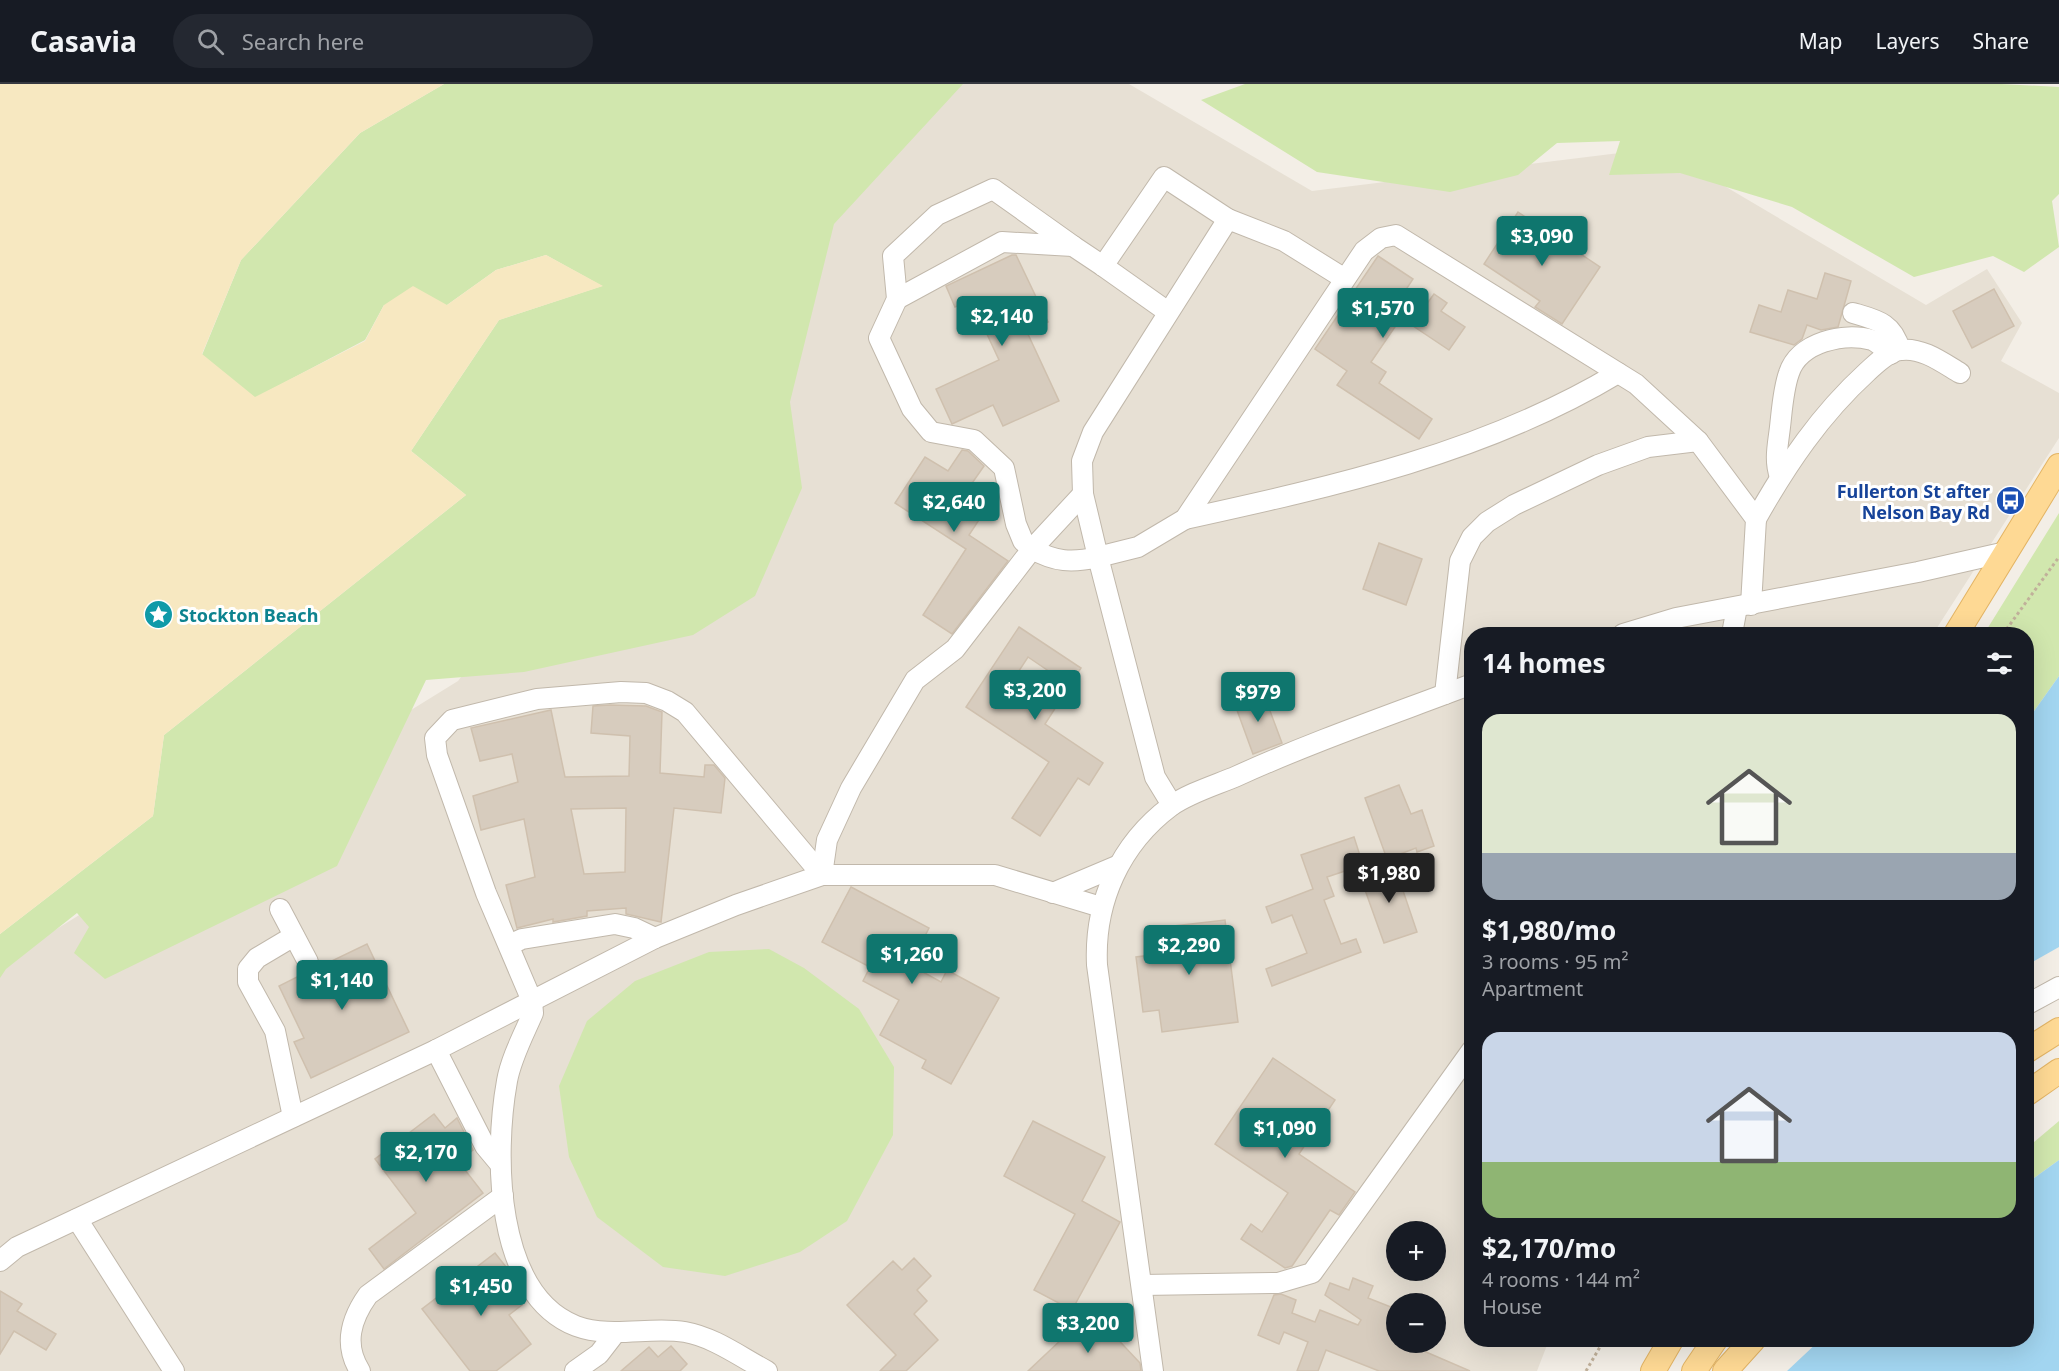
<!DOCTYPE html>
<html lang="en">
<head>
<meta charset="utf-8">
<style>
	body { margin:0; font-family:"Noto Sans",sans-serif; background:#242831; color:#f1f3f6; height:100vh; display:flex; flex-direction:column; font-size:22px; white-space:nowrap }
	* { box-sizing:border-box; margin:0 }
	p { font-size:20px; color:#9ea1a6 }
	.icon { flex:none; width:33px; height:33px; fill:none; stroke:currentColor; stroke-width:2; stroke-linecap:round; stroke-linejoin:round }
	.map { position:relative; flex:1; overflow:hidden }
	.drawer { position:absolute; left:1464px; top:543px; width:570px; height:720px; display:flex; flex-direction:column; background:#171b24; border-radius:24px; box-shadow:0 6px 24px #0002 }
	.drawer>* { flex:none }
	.controls { position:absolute; left:1386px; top:1137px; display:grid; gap:12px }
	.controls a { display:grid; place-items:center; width:60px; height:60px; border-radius:50%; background:#171b24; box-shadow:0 6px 24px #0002; font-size:30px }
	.price { position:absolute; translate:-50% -51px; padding:0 14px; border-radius:6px; background:#0f766e; color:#fff; font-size:20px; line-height:39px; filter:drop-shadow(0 2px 3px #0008) }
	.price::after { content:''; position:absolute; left:50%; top:36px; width:18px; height:14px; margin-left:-9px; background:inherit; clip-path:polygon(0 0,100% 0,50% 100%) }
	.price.current { background:#222; color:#fff }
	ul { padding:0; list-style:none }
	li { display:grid; align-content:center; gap:12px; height:318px; padding:0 18px }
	li span { display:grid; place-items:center; height:186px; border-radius:18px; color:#555 }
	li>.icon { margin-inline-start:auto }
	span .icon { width:108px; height:108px; fill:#fffc; stroke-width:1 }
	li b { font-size:26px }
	h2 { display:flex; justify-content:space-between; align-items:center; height:72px; padding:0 18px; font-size:26px }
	header { display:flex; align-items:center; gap:36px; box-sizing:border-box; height:84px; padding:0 30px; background:#171b24; border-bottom:2px solid #363941 }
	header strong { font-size:28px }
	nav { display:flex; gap:33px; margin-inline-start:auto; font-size:21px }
	.search { width:420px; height:54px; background:#242831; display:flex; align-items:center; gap:15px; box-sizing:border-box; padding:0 21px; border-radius:33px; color:#9ea1a6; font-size:22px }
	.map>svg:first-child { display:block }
</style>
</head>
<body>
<header>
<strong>Casavia</strong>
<div class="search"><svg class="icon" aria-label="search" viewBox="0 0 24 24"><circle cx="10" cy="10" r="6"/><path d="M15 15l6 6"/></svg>Search here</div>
<nav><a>Map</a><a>Layers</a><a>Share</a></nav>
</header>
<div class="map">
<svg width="2059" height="1287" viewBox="0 0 2059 1287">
	<rect width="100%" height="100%" fill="#f3eee6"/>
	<!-- residential -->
	<path fill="#e7e0d4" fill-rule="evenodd" d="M908,0H1129L1312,107L1660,64L1926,221L1987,185L2022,239L2001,277L2059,309V354L1933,550H1472V1256H1549L1537,1287H0V880L458,597ZM1396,1148H1436V1186H1396ZM1396,1220H1436V1258H1396Z"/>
	<!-- green -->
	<g fill="#d1e7ae">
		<polygon points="444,0 963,0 834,140 790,318 802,404 755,512 693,551 524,588 426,596 337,782 105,895 74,869 89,843 77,829 6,885 0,894 0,850 153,732 164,651 466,411 411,367 499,236 602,202 546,171 496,186 447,221 384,221 365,256 255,314 202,271 241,176 360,49"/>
		<polygon points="1245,0 2001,0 2059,3 2059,110 2052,117 2059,163 2024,188 1993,172 1914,193 1792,123 1680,89 1609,91 1620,57 1557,59 1518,91 1450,108 1317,88 1201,16"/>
		<polygon points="2059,429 2059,592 2027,637 2026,550 1984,550"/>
		<polygon points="769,865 804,884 859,925 894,983 893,1051 847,1137 800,1168 725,1192 663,1183 597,1133 569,1073 559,1002 587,937 635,897 709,868"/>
		<polygon points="2059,1037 2059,1076 2027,1099 2027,1064"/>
	</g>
	<!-- sand -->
	<polygon fill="#f7e8c1" points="0,0 444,0 360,49 241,176 202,270 255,313 365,257 384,221 413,202 447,221 496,186 546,171 603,202 499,236 411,367 466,411 164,651 153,732 0,850"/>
	<!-- water -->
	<g fill="#a2d5f0">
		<polygon points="2059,592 2059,863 2027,881 2027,637"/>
		<polygon points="2059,1076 2059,1287 1787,1287 1820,1256 2026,1256 2027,1099"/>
	</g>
	<!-- building -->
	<g fill="#d7ccbe" stroke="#cfc0ae" stroke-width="1.5" fill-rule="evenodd">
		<polygon points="1518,128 1600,183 1562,240 1535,223 1540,217 1484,180"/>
		<polygon points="1012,171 1016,171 1048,238 1027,248 1059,317 1003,342 993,321 952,340 936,305 999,276 971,216 955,223 946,202"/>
		<polygon points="1378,172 1413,195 1405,207 1426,221 1434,210 1447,219 1441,227 1465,243 1449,266 1401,234 1371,278 1386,288 1379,299 1432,335 1419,355 1337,301 1347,287 1315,265"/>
		<polygon points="1825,189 1851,197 1838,243 1821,246 1807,241 1802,255 1794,261 1750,248 1759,221 1781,228 1788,206 1817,215"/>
		<polygon points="1994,205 2014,242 1972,264 1953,227"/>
		<polygon points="962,366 968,367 984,382 970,402 992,416 969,451 1008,477 952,550 923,531 966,465 895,419 925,373 948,387"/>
		<polygon points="1379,459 1422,475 1406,521 1363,505"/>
		<path d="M1019,543L1081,584L1045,640L1103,679L1089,701L1078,694L1040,752L1012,734L1049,678L966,623ZM1028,573L1050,588L1028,623L1005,608Z"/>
		<polygon points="1263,608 1282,659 1253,670 1234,618"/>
		<path d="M610,621L646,622L662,628L660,689L704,693L705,681H714L725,694L721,729L674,724L661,838L626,830V824L587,827V832L553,838V835L517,844L506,801L535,793L524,735L481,746L473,712L518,698L512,670L480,677L471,644L551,626L565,693L629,692L630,652L591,649L593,622ZM626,724L625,788L584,790L571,725Z"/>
		<polygon points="1399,701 1411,730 1422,726 1434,762 1417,768 1416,764 1387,775 1365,714"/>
		<polygon points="1354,753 1363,781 1327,793 1334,812 1324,816 1341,860 1356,855 1361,868 1272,902 1266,885 1307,869 1292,831 1272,839 1266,823 1313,805 1301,771"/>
		<polygon points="1394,780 1417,848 1384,859 1360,792"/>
		<polygon points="851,803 929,844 910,881 941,898 947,886 999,914 951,1000 922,984 926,976 880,951 899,916 863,897 870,883 822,858"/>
		<polygon points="1225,836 1238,938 1162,948 1159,926 1143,928 1136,873 1151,871 1148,845"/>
		<polygon points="367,860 409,948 311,994 294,958 304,954 279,902 305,889 313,889 319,883"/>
		<polygon points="1273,974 1335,1016 1299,1070 1355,1108 1339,1131 1330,1126 1292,1182 1285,1184 1241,1155 1251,1140 1262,1148 1288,1109 1215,1060"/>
		<polygon points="434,1030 445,1044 457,1034 473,1066 458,1077 483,1109 384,1185 369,1165 416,1129 375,1075"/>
		<polygon points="1033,1037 1105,1073 1082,1117 1120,1138 1072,1226 1034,1206 1075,1130 1004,1092"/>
		<polygon points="495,1169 510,1188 518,1206 513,1210 522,1221 509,1231 531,1260 496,1287 470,1287 422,1225"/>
		<polygon points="914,1174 931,1192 917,1206 927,1217 914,1230 938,1256 906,1287 880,1287 896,1271 847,1221 893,1177 902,1186"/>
		<polygon points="1353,1194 1373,1202 1368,1214 1396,1225 1396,1258 1429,1258 1426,1268 1470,1287 1379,1287 1326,1266 1318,1287 1297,1287 1308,1258 1284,1248 1279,1260 1258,1251 1274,1211 1281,1210 1296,1216 1292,1229 1315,1238 1320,1226 1358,1241 1361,1236 1325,1211 1330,1199 1349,1206"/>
		<polygon points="0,1207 22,1220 17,1227 56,1250 46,1266 14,1247 0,1270"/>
		<polygon points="1081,1237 1099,1256 1110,1247 1140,1279 1141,1287 1028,1287"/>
		<polygon points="671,1262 687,1280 680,1287 621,1287 649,1263 658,1273"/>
	</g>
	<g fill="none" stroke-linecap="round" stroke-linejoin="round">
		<defs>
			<g id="minor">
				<polyline points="1073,162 993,105 937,131 893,172 897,215 879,254 912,325 931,348 974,356 1004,384 1016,440 1023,457 1032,465 1083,410"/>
				<polyline points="1103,182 1168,228"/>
				<polyline points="1345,195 1284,157 1228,135 1093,348 1082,377 1083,410 1098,473 1138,463 1185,435 1364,167 1381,154 1396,151 1636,300 1698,357 1756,435 1751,521"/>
				<polyline points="897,215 1002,158 1073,162 1103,182 1164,93 1228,135"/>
				<path d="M1853,229C1877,236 1893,239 1900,266"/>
				<path d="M1780,393C1774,376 1778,361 1780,343C1782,326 1783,306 1789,289C1799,258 1844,248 1872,256C1878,258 1885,266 1891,270"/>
				<path d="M1185,435C1335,402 1485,369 1618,289"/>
				<path d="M1756,435C1787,380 1820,331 1867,288C1876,280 1888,267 1901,266C1922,263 1943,279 1960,289"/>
				<polyline points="1623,550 1676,534 1918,488 2006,468"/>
				<polyline points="1732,550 1737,523"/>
				<polyline points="1445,610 1460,477 1472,453 1487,438 1514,421 1598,381 1648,363 1698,357"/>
				<path d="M822,791L827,756L851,704L915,596L955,565L1032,465C1055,478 1072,479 1098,473L1155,693L1172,721"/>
				<polyline points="1053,809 1117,782"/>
				<polyline points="280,825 308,878"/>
				<polyline points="509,861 522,855 615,840 634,844 655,854"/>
				<polyline points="2026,921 2059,903"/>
				<polyline points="436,966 485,1062 500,1080"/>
				<polyline points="293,1033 275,947 248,898 248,885 257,874 294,852"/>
				<polyline points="77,1135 174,1287"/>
				<polyline points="0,1177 17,1163 436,966 655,854 736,821 822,791 995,791 1101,823"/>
				<polyline points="1142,1201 1278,1199 1312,1189 1472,966"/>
				<path d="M360,1287C343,1260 351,1235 368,1211L503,1112"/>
				<polyline points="575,1287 599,1270 616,1248"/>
				<path d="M767,1287C742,1274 714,1253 685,1248C650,1242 611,1255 576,1242C494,1210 494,1069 507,997C511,974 524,950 533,929L532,917L486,809L437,671L435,654L452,636L537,615L621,608L646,609L667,617L685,628L822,791"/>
				<path d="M1153,1287L1097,881C1094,818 1120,760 1171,722C1189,709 1216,701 1237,692C1314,657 1393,630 1472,600"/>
			</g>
			<g id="major">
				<polyline points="1956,550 2059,382"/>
				<polyline points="2026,967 2059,946"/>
				<polyline points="2026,1010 2059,987"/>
				<polyline points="1653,1287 1671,1256"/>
				<polyline points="1694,1287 1715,1256"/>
				<polyline points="1725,1287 1753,1256"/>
			</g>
		</defs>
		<!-- minor casing -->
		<use href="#minor" stroke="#c1b8ab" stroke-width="22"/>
		<!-- major casing -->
		<use href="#major" stroke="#e3b464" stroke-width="26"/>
		<!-- path -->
		<g stroke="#c0b09a" stroke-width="3" stroke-dasharray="3 3" stroke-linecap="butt">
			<polyline points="2003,550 2059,473"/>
			<polyline points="1586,1287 1604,1256"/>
		</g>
		<!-- minor -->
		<use href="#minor" stroke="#fff" stroke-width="20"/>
		<!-- major -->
		<use href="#major" stroke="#fed994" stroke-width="24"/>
	</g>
	<!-- icons -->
	<defs>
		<symbol id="bus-disc" viewBox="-11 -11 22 22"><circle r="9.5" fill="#1a4fb4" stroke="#fff"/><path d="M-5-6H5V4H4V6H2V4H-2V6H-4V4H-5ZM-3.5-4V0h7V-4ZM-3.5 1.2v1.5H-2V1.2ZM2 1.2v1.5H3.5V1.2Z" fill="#fff"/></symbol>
		<symbol id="sight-disc" viewBox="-11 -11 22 22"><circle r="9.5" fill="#0f9aa8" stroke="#fff"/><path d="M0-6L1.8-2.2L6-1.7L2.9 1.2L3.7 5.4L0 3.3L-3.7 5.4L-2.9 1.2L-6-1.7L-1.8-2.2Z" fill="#fff"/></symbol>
	</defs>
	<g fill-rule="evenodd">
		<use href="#bus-disc" x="1994" y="400" width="33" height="33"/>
		<use href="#sight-disc" x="142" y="514" width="33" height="33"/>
	</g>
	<g text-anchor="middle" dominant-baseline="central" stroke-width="6" stroke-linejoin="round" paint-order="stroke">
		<!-- transit labels -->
		<g font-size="18" font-weight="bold" fill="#164399" stroke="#fff" text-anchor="end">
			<text x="1990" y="407">Fullerton St after<tspan x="1990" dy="21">Nelson Bay Rd</tspan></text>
		</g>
		<!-- culture labels -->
		<g font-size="18" font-weight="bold" fill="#0d838f" stroke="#fff" text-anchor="start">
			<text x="179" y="531">Stockton Beach</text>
		</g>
	</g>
</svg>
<div class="controls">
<a>+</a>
<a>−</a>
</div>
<b class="price" style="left:1542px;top:183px">$3,090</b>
<b class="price" style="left:1383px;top:255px">$1,570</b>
<b class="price" style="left:1002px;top:263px">$2,140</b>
<b class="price" style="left:954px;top:449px">$2,640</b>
<b class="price" style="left:1035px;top:637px">$3,200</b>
<b class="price" style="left:1258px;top:639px">$979</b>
<b class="price current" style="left:1389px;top:820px">$1,980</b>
<b class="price" style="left:1189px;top:892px">$2,290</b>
<b class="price" style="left:912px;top:901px">$1,260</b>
<b class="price" style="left:342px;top:927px">$1,140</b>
<b class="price" style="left:1285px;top:1075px">$1,090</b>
<b class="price" style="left:426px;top:1099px">$2,170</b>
<b class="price" style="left:481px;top:1233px">$1,450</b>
<b class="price" style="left:1088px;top:1270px">$3,200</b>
<section class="drawer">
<h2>14 homes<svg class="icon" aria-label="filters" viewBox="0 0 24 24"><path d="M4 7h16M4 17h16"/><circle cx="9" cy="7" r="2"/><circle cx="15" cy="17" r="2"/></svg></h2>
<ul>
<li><span style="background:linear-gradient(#dfe7d0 75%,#9aa5b1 0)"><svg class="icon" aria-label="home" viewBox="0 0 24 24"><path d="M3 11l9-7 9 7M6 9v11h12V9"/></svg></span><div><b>$1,980/mo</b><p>3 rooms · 95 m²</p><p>Apartment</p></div></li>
<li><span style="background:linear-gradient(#c9d6e8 70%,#8fb573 0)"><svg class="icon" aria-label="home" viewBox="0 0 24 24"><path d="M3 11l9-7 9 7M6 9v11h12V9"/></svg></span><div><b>$2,170/mo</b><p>4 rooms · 144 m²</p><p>House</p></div></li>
</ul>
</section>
</div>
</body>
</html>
